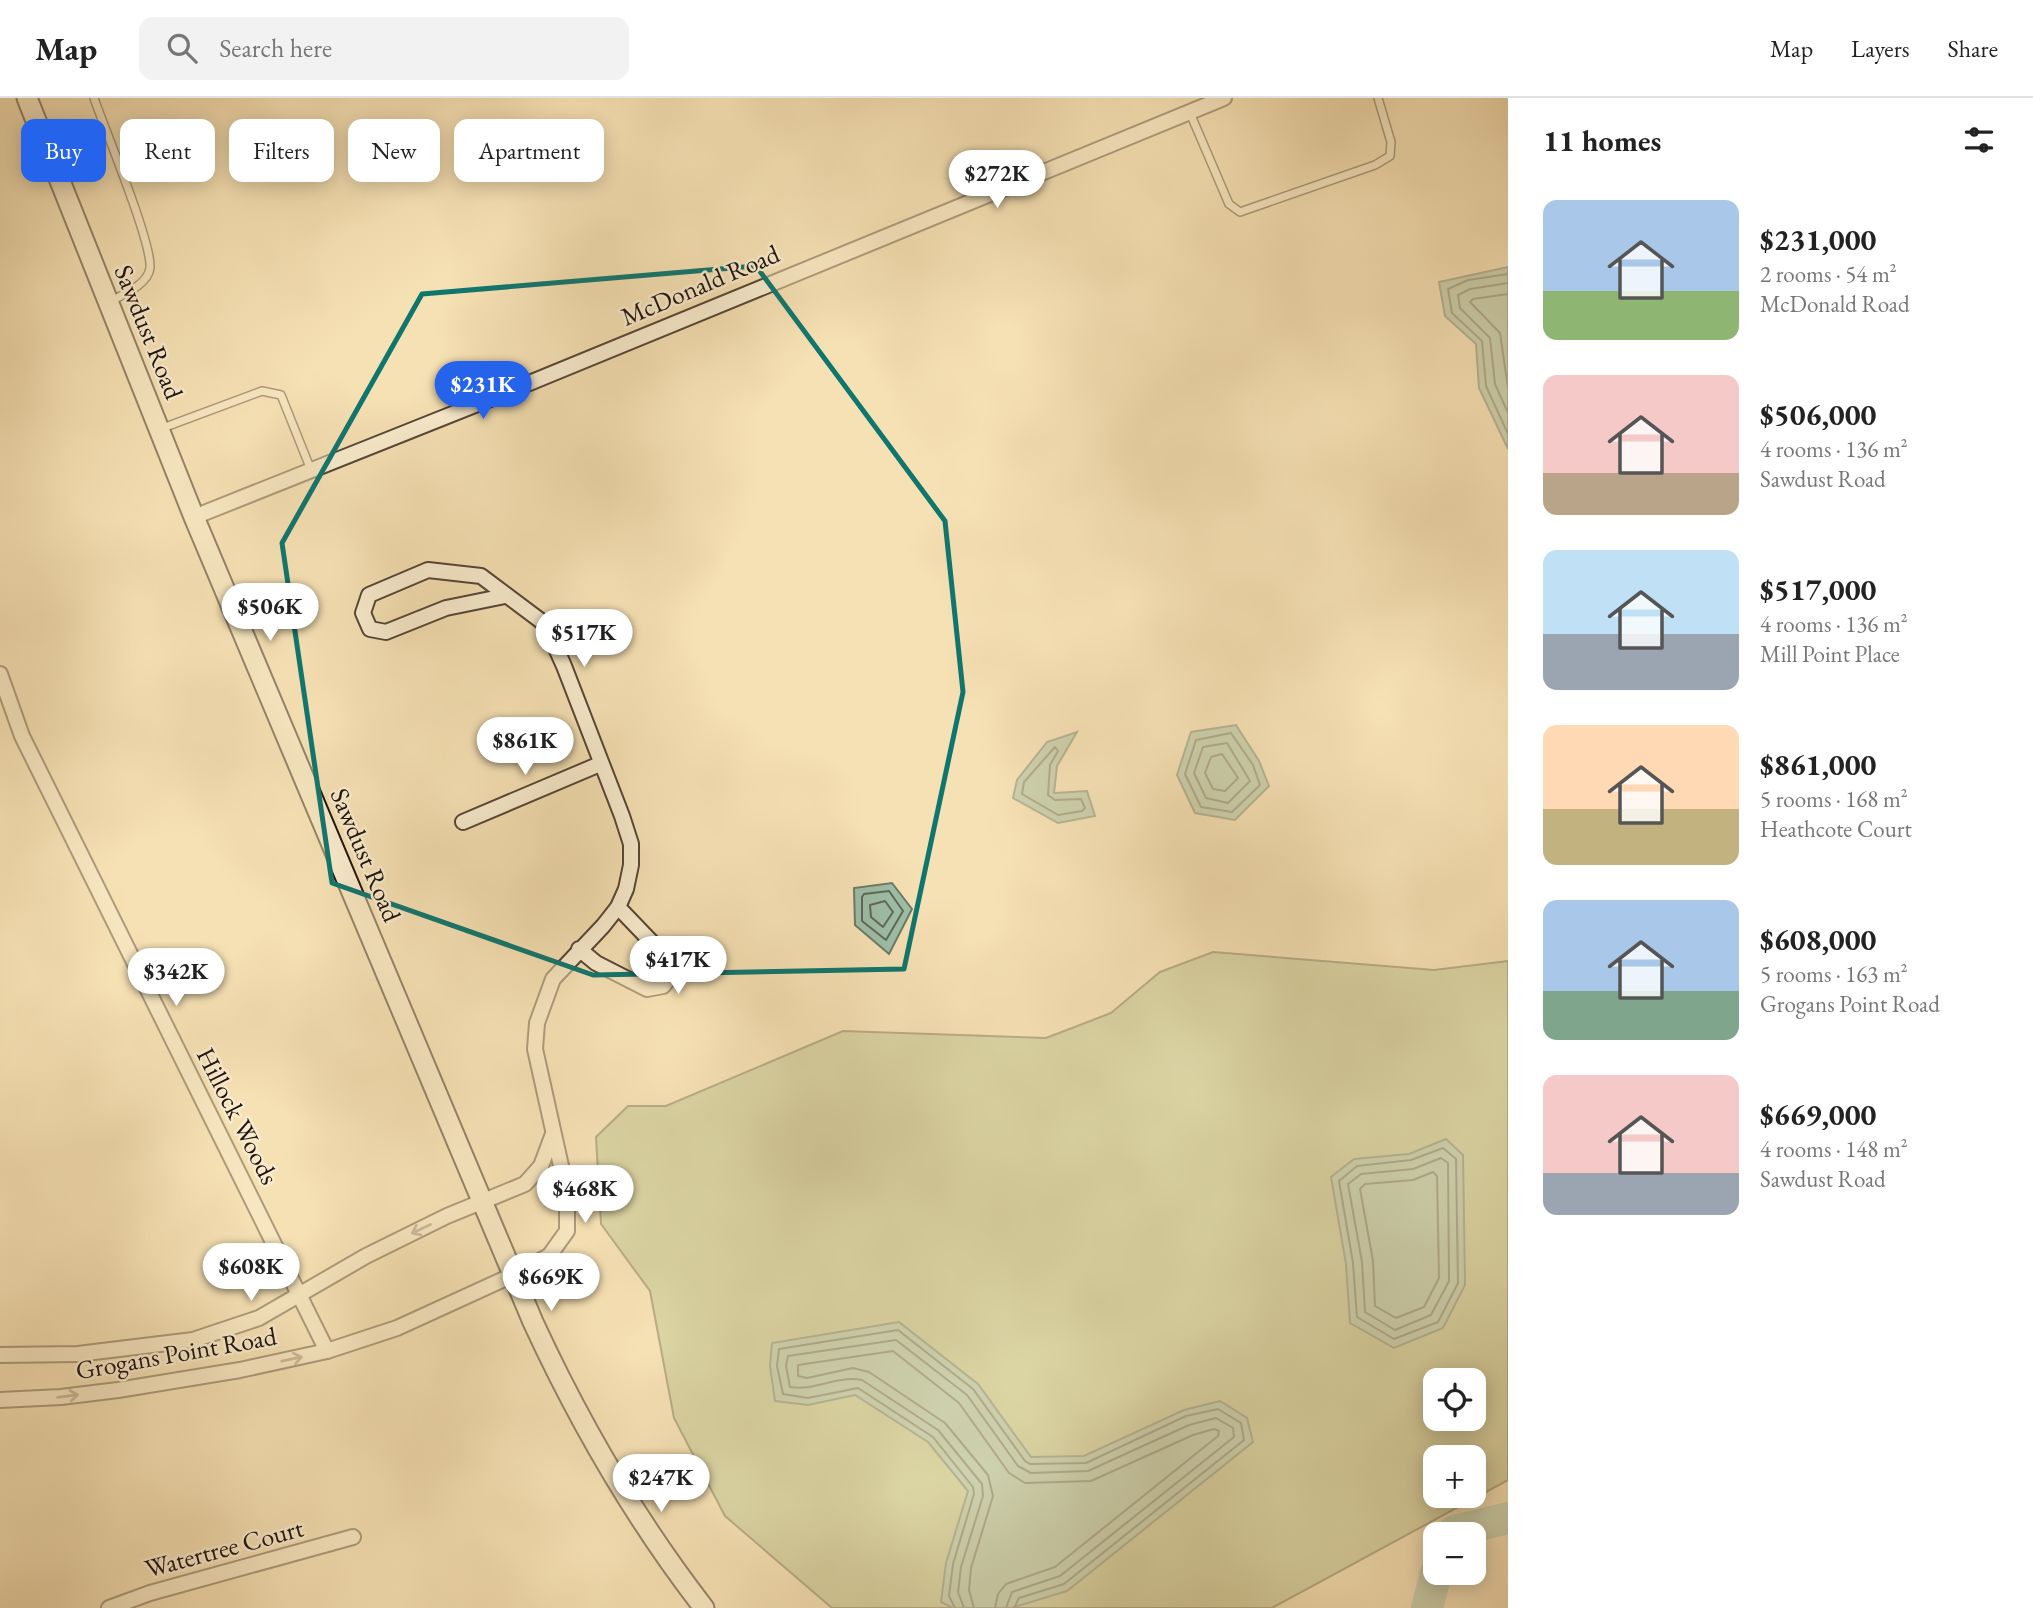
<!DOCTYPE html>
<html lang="en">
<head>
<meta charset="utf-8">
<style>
	body { margin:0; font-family:"EB Garamond",serif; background:#f2f2f2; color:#222; height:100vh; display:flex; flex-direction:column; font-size:26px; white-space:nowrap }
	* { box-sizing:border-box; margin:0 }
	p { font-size:23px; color:#767676 }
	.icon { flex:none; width:38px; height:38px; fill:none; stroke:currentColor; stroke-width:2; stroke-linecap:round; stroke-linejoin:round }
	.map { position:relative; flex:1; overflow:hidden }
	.details { display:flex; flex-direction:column; background:#fff; width:525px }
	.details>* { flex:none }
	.guide { position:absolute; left:21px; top:21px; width:665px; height:63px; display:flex; gap:14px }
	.buttons { position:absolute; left:1423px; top:1270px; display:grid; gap:14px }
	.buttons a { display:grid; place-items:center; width:63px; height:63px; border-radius:14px; background:#fff; box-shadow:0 4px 18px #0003; font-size:35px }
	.price { position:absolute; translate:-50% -60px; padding:0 16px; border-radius:24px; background:#fff; color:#222; font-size:23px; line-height:46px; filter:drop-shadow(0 2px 4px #0008) }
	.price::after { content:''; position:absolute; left:50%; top:42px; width:21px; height:16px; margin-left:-10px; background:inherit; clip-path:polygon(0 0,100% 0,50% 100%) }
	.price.selected { background:#2563eb; color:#fff }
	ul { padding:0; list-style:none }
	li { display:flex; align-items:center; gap:21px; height:175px; padding:0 35px }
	li span { display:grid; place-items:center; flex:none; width:196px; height:140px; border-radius:14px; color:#555 }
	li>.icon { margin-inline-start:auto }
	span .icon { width:84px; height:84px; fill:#fffc; stroke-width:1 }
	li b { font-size:30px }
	h2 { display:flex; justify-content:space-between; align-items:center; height:84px; padding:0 35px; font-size:30px }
	.chip { padding:0 24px; border-radius:14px; background:#fff; box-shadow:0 4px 18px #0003; font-size:24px; line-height:63px }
	.chip.selected { background:#2563eb; color:#fff }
	header { display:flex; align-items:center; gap:42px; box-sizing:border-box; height:98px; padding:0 35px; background:#fff; border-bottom:2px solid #e0e0e0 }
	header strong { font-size:33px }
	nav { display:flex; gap:38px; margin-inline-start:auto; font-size:24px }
	.search { width:490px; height:63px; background:#f2f2f2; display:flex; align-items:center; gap:18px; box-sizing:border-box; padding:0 24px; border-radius:14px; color:#767676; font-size:26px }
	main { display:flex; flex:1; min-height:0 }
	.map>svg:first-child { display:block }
</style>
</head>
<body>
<header>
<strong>Map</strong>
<div class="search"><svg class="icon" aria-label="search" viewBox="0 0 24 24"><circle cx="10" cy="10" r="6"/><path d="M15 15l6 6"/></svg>Search here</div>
<nav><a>Map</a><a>Layers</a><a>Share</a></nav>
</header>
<main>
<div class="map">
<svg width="1508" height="1510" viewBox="0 0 1508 1510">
	<rect width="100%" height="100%" fill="#f6e1b4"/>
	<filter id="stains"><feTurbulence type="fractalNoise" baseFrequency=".00286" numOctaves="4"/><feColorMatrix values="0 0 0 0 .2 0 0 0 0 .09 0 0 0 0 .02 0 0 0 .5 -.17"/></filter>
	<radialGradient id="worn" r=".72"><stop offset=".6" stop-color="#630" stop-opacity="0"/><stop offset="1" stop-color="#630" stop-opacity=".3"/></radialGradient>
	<!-- green -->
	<path fill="#bbc38e" stroke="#6d6b4d" stroke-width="2" fill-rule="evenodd" d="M1213,854L1434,872L1508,863V1382L1272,1510H832L725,1418L674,1320L650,1193L601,1126L596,1039L628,1008H666L843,933L1046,940L1111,915L1160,874ZM1435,1283H1474V1321H1435ZM1435,1360H1474V1398H1435Z"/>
	<!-- water -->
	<g fill="#9ebea7" stroke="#6b7a69" stroke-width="2">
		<polygon points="1508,169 1508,351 1479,290 1476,246 1445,218 1439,184"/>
		<polygon points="1236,627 1259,663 1269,688 1235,722 1195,715 1177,677 1191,634"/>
		<polygon points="1077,634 1057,668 1054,695 1087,693 1095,718 1058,725 1013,700 1017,682 1047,644"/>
		<polygon points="892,785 912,811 889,856 855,827 854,790"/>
		<polygon points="1446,1041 1463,1057 1465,1187 1443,1230 1394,1250 1350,1225 1346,1166 1331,1079 1354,1061 1409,1056"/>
		<polygon points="899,1224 978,1286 1031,1359 1084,1358 1184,1312 1220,1303 1247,1320 1253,1344 1067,1493 1011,1510 953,1510 941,1504 946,1465 968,1393 928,1344 855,1297 808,1307 775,1303 770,1268 772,1245"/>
	</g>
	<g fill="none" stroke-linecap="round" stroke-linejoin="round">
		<!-- shore -->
		<g stroke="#5e685a" stroke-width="2">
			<polyline points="1508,176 1468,182 1448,191 1452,215 1482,243 1486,288 1508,336"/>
			<polyline points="1508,185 1470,191 1458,197 1460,210 1490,240 1495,286 1508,315"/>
			<polyline points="1508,196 1473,201 1470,204 1500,235 1508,290"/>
			<polygon points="1231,635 1253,667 1260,687 1232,714 1201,709 1185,676 1196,642"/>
			<polygon points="1227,645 1250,683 1228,705 1206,700 1194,675 1203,649"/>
			<polygon points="1055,649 1058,653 1050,667 1048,697 1055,702 1081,701 1085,710 1082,713 1058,717 1022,696 1024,684"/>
			<polygon points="1222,656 1238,680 1225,693 1213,691 1205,675 1211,659"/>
			<polygon points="889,793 903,813 886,842 862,823 862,799 864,796"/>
			<polygon points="885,803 893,814 883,829 871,819 870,807"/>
			<polygon points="1443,1050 1456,1061 1458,1185 1438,1224 1394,1241 1357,1219 1353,1165 1339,1083 1357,1068 1411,1062"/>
			<polygon points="1441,1060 1448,1065 1449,1183 1431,1217 1395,1232 1365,1214 1362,1164 1348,1086 1361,1076 1413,1071"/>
			<polygon points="1433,1074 1437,1078 1439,1180 1424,1209 1396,1220 1375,1208 1373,1163 1360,1091 1365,1086 1413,1082"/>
			<polyline points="955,1510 949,1498 953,1466 974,1396 973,1389 933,1339 858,1290 808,1300 783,1296 777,1268 779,1251 898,1232 973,1291 1025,1363 1030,1366 1086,1365 1186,1318 1218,1311 1241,1325 1244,1342 1064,1486 1019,1500 1014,1510"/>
			<path d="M964,1510L958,1494L961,1469L983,1398L982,1386L938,1332L862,1282C839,1277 815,1293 790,1289L786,1268L788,1258L896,1242L967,1297L1018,1368L1031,1375L1088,1373L1189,1327L1216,1320L1233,1330L1234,1339L1060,1478L1012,1494L1006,1510"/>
			<polyline points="974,1510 969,1492 971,1470 993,1398 988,1377 945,1325 869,1274 853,1270 807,1280 798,1278 798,1267 893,1253 959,1305 1009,1375 1025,1385 1091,1383 1193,1337 1214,1331 1219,1333 1218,1338 1055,1469 1006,1486 998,1496 995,1510"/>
		</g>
		<!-- river -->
		<g stroke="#9ebea7" stroke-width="32">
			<polyline points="1453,1437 1454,1433 1508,1420"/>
			<polyline points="1427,1510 1436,1475"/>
		</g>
		<defs>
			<g id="lane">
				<path d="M94,0C105,32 152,144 150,170C148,187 122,197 109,204"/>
				<polyline points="1190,15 1229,106 1240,114 1375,67 1390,58 1391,44 1378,0"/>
				<polyline points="160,331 262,293 281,297 311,372"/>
			</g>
			<g id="street">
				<polyline points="194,419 510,293 1224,0"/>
				<polyline points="0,576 22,638 327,1253"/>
				<polyline points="463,724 600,666"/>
				<polyline points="579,851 596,865 647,891 663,888 672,876 665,858 618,809"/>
				<polyline points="0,1257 78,1256 193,1242 259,1220 366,1158 447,1118 525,1086 541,1068 553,1036"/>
				<polyline points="0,1302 61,1299 118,1292 240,1272 327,1253 397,1230 513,1177 549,1158 567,1133 567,1095 535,951 537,925 553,881 603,828 618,809 626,791 631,767 631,746 622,718 564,568 545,526 481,478 428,472 369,497 363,515 370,531 386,534 446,510 505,498"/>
				<polyline points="109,1510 150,1495 353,1439"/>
			</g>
			<path id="secondary" d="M27,0L194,419L533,1224C580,1326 635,1421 704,1510"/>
		</defs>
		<!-- lane casing -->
		<use href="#lane" stroke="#554636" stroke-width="10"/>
		<!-- street casing -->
		<use href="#street" stroke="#554636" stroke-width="18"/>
		<!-- secondary casing -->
		<use href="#secondary" stroke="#1f130c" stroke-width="23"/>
		<!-- lane -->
		<use href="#lane" stroke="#f9ecce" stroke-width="7"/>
		<!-- street -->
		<use href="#street" stroke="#f9ecce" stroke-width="14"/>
		<!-- secondary -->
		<use href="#secondary" stroke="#f9ecce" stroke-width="19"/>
	</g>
	<!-- one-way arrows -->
	<defs><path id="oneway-shaft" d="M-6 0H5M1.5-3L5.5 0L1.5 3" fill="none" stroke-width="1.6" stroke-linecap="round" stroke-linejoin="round" transform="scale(1.75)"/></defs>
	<g stroke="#978a77">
		<use href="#oneway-shaft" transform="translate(421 1131) rotate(154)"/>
		<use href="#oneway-shaft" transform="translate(292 1261) rotate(-12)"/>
		<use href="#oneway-shaft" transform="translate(68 1298) rotate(-7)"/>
	</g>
	<!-- marked area -->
	<path d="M0 0H1508V1510H0ZM756,168L945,423L963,594L904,871L593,877L332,785L282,445L422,196Z" fill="#f6e1b4" fill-opacity=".55" fill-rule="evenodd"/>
	<path fill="none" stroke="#0f766e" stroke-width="5" stroke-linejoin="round" d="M756,168L945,423L963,594L904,871L593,877L332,785L282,445L422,196Z"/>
	<g text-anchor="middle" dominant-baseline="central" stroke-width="5" stroke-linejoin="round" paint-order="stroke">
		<!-- street labels -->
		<g font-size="26" fill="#1f130c" stroke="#f9ecce">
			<text transform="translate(700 187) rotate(-23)">McDonald Road</text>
			<text transform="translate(149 234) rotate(68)">Sawdust Road</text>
			<text transform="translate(366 757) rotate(67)">Sawdust Road</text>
			<text transform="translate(238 1018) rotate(63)">Hillock Woods</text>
			<text transform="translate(176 1255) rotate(-10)">Grogans Point Road</text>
			<text transform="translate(224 1450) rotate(-15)">Watertree Court</text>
		</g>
	</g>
	<rect width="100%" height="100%" filter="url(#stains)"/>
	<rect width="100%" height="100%" fill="url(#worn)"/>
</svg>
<div class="buttons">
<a><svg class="icon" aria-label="locate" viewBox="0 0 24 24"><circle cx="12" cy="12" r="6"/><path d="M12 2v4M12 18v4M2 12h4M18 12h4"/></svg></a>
<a>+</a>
<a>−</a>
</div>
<b class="price" style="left:997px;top:112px">$272K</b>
<b class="price selected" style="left:483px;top:323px">$231K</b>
<b class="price" style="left:270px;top:545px">$506K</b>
<b class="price" style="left:584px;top:571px">$517K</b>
<b class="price" style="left:525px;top:679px">$861K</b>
<b class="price" style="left:678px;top:898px">$417K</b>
<b class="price" style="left:176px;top:910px">$342K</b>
<b class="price" style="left:585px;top:1127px">$468K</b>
<b class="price" style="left:251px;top:1205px">$608K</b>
<b class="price" style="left:551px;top:1215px">$669K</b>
<b class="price" style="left:661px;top:1416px">$247K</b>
<div class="guide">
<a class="chip selected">Buy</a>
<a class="chip">Rent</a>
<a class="chip">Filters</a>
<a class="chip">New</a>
<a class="chip">Apartment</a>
</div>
</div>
<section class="details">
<h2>11 homes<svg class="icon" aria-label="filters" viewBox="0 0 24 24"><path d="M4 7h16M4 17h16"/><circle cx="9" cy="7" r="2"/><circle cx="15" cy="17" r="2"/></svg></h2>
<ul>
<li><span style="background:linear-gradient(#a9c7e8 65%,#8fb573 0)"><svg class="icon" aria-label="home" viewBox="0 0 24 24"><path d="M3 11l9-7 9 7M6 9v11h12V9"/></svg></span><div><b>$231,000</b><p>2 rooms · 54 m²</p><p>McDonald Road</p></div></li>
<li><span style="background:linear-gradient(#f6c9c9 70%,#b9a48a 0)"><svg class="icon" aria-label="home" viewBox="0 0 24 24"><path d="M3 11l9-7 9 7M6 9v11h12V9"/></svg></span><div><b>$506,000</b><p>4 rooms · 136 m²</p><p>Sawdust Road</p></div></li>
<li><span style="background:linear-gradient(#bfe0f5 60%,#9aa5b1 0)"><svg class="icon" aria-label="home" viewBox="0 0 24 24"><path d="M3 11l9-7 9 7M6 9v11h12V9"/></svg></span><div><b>$517,000</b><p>4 rooms · 136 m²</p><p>Mill Point Place</p></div></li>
<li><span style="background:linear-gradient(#ffd9b3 60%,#c2b280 0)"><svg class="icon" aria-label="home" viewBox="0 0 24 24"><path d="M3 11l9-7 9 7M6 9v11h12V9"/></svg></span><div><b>$861,000</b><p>5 rooms · 168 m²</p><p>Heathcote Court</p></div></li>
<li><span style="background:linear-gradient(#a9c7e8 65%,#7fa58c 0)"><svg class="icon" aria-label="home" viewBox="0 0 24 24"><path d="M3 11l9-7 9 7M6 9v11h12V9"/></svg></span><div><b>$608,000</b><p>5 rooms · 163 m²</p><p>Grogans Point Road</p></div></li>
<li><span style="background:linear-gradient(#f6c9c9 70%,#9aa5b1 0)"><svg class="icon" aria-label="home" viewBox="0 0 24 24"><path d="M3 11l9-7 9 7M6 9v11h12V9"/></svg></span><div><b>$669,000</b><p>4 rooms · 148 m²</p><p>Sawdust Road</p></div></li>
</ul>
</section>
</main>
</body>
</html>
